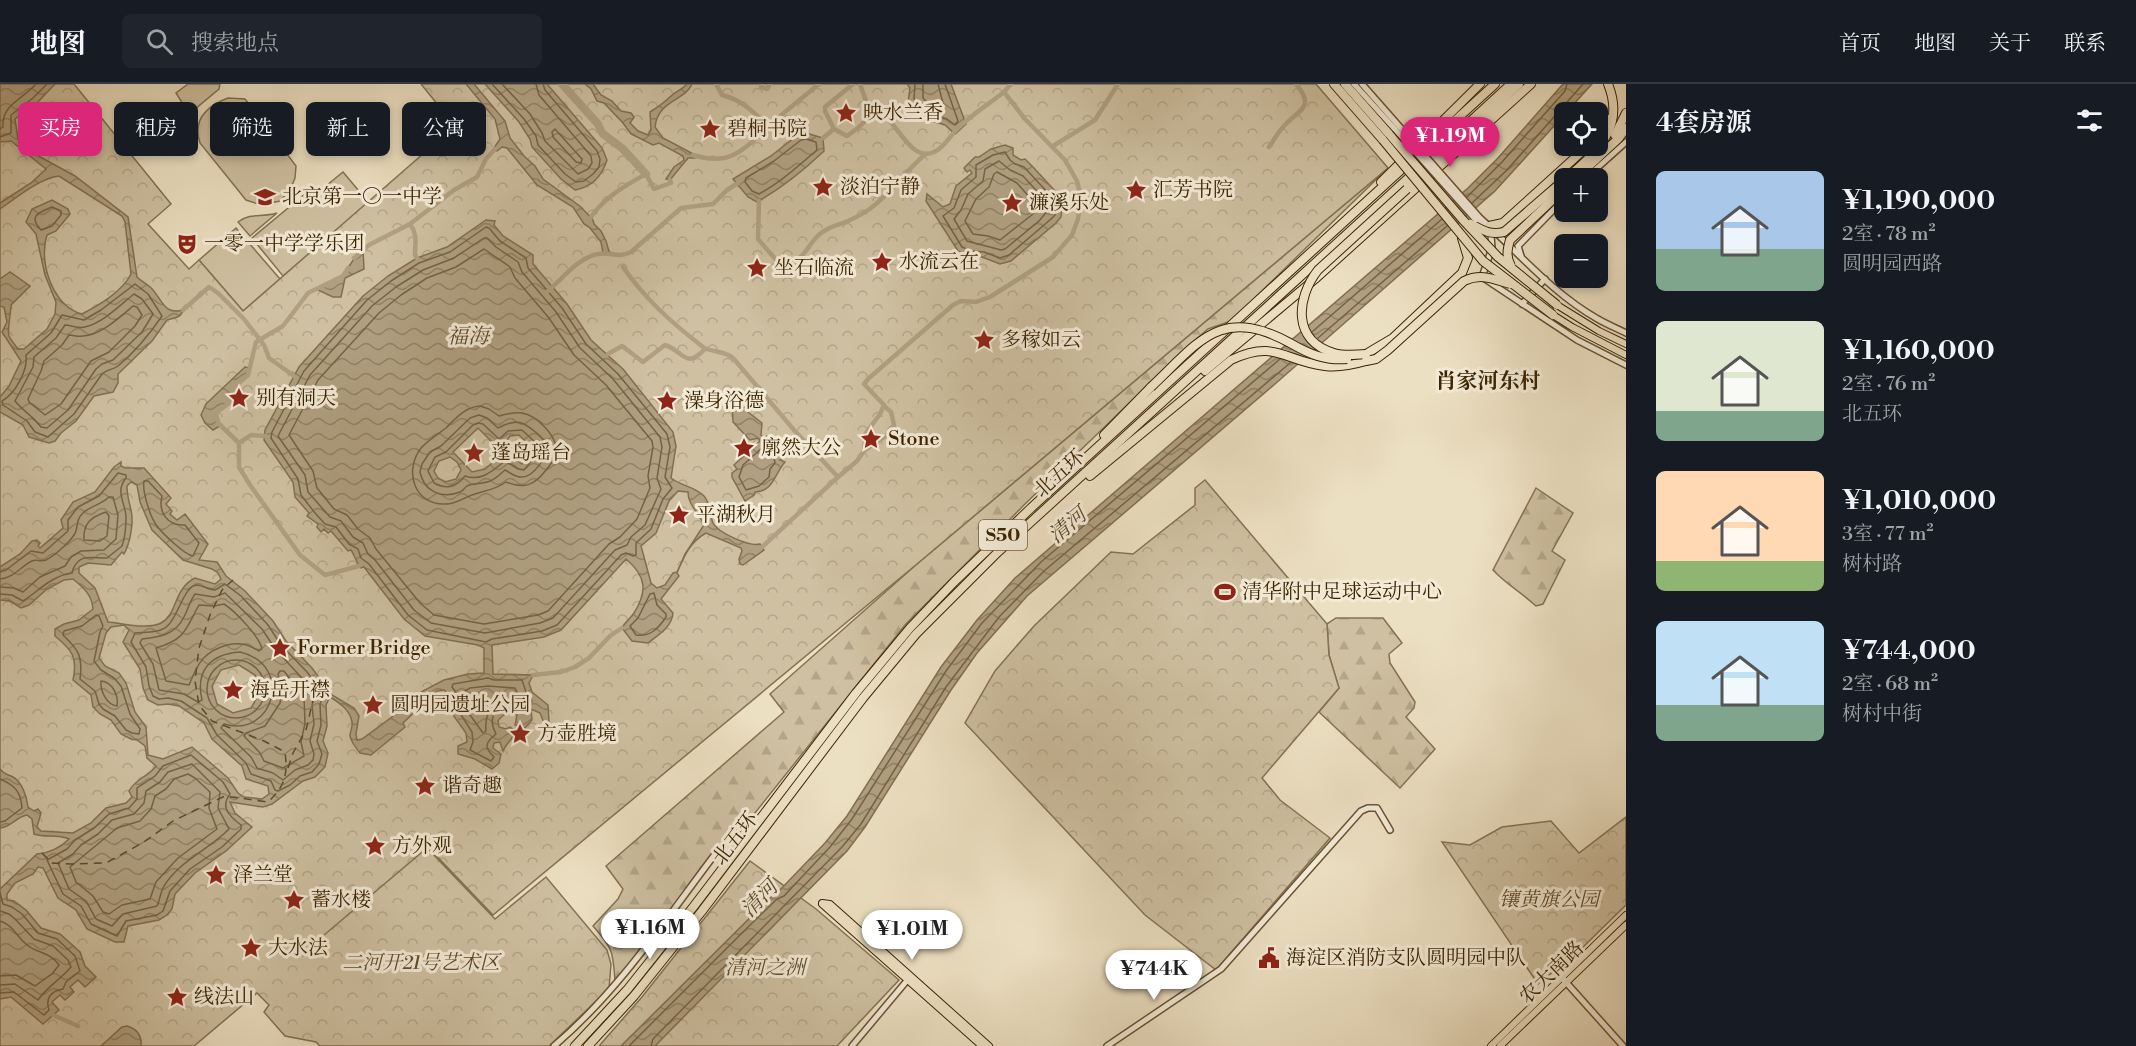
<!DOCTYPE html>
<html lang="zh">
<head>
<meta charset="utf-8">
<style>
	body { margin:0; font-family:"Libre Bodoni","Noto Serif SC",serif; background:#20242c; color:#f1f3f6; height:100vh; display:flex; flex-direction:column; font-size:22px; white-space:nowrap }
	* { box-sizing:border-box; margin:0 }
	p { font-size:20px; color:#9ea1a6 }
	.icon { flex:none; width:33px; height:33px; fill:none; stroke:currentColor; stroke-width:2; stroke-linecap:round; stroke-linejoin:round }
	.map { position:relative; flex:1; overflow:hidden }
	.side { display:flex; flex-direction:column; background:#171b24; width:510px }
	.side>* { flex:none }
	.top-card { position:absolute; left:18px; top:18px; width:570px; height:54px; display:flex; gap:12px }
	.buttons { position:absolute; left:1554px; top:18px; display:grid; gap:12px }
	.buttons a { display:grid; place-items:center; width:54px; height:54px; border-radius:9px; background:#171b24; box-shadow:0 3px 9px #0003; font-size:30px }
	.price { position:absolute; translate:-50% -51px; padding:0 14px; border-radius:21px; background:#fff; color:#222; font-size:20px; line-height:39px; filter:drop-shadow(0 2px 3px #0008) }
	.price::after { content:''; position:absolute; left:50%; top:36px; width:18px; height:14px; margin-left:-9px; background:inherit; clip-path:polygon(0 0,100% 0,50% 100%) }
	.price.current { background:#db2777; color:#fff }
	ul { padding:0; list-style:none }
	li { display:flex; align-items:center; gap:18px; height:150px; padding:0 30px }
	li span { display:grid; place-items:center; flex:none; width:168px; height:120px; border-radius:9px; color:#555 }
	li>.icon { margin-inline-start:auto }
	span .icon { width:72px; height:72px; fill:#fffc; stroke-width:1 }
	li b { font-size:26px }
	h2 { display:flex; justify-content:space-between; align-items:center; height:72px; padding:0 30px; font-size:26px }
	.pill { padding:0 21px; border-radius:9px; background:#171b24; box-shadow:0 3px 9px #0003; font-size:21px; line-height:54px }
	.pill.current { background:#db2777; color:#fff }
	header { display:flex; align-items:center; gap:36px; box-sizing:border-box; height:84px; padding:0 30px; background:#171b24; border-bottom:2px solid #363941 }
	header strong { font-size:28px }
	nav { display:flex; gap:33px; margin-inline-start:auto; font-size:21px }
	.search { width:420px; height:54px; background:#20242c; display:flex; align-items:center; gap:15px; box-sizing:border-box; padding:0 21px; border-radius:9px; color:#9ea1a6; font-size:22px }
	main { display:flex; flex:1; min-height:0 }
	.map>svg:first-child { display:block }
</style>
</head>
<body>
<header>
<strong>地图</strong>
<div class="search"><svg class="icon" aria-label="search" viewBox="0 0 24 24"><circle cx="10" cy="10" r="6"/><path d="M15 15l6 6"/></svg>搜索地点</div>
<nav><a>首页</a><a>地图</a><a>关于</a><a>联系</a></nav>
</header>
<main>
<div class="map">
<svg width="1626" height="962" viewBox="0 0 1626 962">
	<defs>
		<pattern id="forest-firs" width="22" height="20" patternUnits="userSpaceOnUse" patternTransform="scale(1.5)"><rect width="22" height="20" fill="#cec0a1"/><path d="M5 1l3.5 6h-7zM16 11l3.5 6h-7z" fill="#b2a589"/></pattern>
		<pattern id="park-crowns" width="20" height="18" patternUnits="userSpaceOnUse" patternTransform="scale(1.5)"><rect width="20" height="18" fill="#cec0a1"/><path d="M2 6a3 3 0 1 1 6 0M12 15a3 3 0 1 1 6 0" fill="none" stroke="#b2a589"/></pattern>
		<pattern id="water-waves" width="16" height="10" patternUnits="userSpaceOnUse" patternTransform="scale(1.5)"><rect width="16" height="10" fill="#b0a081"/><path d="M0 5q4-4 8 0t8 0" fill="none" stroke="#908267"/></pattern>
	</defs>
	<rect width="100%" height="100%" fill="#ece0c2"/>
	<filter id="stains"><feTurbulence type="fractalNoise" baseFrequency=".00333" numOctaves="4"/><feColorMatrix values="0 0 0 0 .2 0 0 0 0 .09 0 0 0 0 .02 0 0 0 .5 -.17"/></filter>
	<radialGradient id="worn" r=".72"><stop offset=".6" stop-color="#630" stop-opacity="0"/><stop offset="1" stop-color="#630" stop-opacity=".3"/></radialGradient>
	<!-- green -->
	<g fill="#cec0a1" stroke="#857252" stroke-width="1.5">
		<polygon points="188,0 220,0 219,5 189,30 176,9"/>
		<path d="M228,14L245,15L296,82L295,94L290,106L280,117L261,121L246,116L200,59C192,35 207,22 228,14Z"/>
		<polygon points="343,88 369,119 283,192 252,154 311,105 316,110"/>
		<path d="M277,129L250,152L238,138C252,128 260,134 277,129Z"/>
		<polygon points="236,144 280,195 243,227 199,176"/>
	</g>
	<!-- forest -->
	<g fill="url(#forest-firs)" stroke="#857252" stroke-width="1.5">
		<path d="M1388,84L1231,237L1208,245L1184,266L1027,418L905,541L735,754L727,751L648,857L615,897C613,867 613,865 593,842L618,815L623,805L606,782L784,628L770,610L917,480Z"/>
		<path d="M1536,404L1573,429L1552,467L1565,476L1543,520L1536,522C1522,509 1506,500 1493,486Z"/>
		<polygon points="1336,534 1383,534 1402,559 1389,570 1390,579 1415,618 1414,624 1406,633 1435,665 1400,704 1319,628 1339,604 1329,571 1327,540"/>
	</g>
	<!-- park -->
	<g fill="url(#park-crowns)" stroke="#857252" stroke-width="1.5">
		<polygon points="0,0 74,0 171,120 148,140 189,185 199,176 243,227 455,42 421,0 1316,0 1388,84 917,480 493,831 428,763 317,857 427,764 495,835 546,793 607,866 611,880 609,905 549,962 320,962 316,958 285,952 264,928 269,921 257,909 194,962 0,962"/>
		<polygon points="1205,396 1327,540 1329,571 1339,604 1262,694 1280,716 1330,754 1216,886 1145,831 965,639 995,587 1034,542 1111,468 1133,470 1195,421 1195,404"/>
		<polygon points="1626,733 1626,821 1579,867 1538,900 1442,758 1470,761 1502,743 1551,737 1579,769"/>
		<polygon points="750,777 816,825 899,896 837,962 599,962 642,913"/>
	</g>
	<!-- water -->
	<g fill="url(#water-waves)" stroke="#826f4e" stroke-width="1.5" fill-rule="evenodd">
		<path d="M0,0H55L37,19L15,35L18,55L31,68L75,92L128,133L137,193C142,198 149,201 153,206C163,218 165,231 183,226C181,234 174,234 167,236L152,257L118,290V299L113,308L94,312L76,337L61,349L55,357L49,359L29,353L23,341L0,328V313L9,302L21,277L2,248L7,238L4,223L0,222V195L10,188L30,202L11,221C11,229 7,246 9,252C11,256 15,261 18,265H24L47,245L55,230L56,218L45,191L36,150L26,138L32,125L52,116L68,125L70,130L56,147L47,151C38,178 53,223 82,230C99,221 122,208 131,190L125,138L122,132L59,92C40,94 16,114 0,125V119L31,99L46,85L11,57L0,58Z"/>
		<polygon points="466,0 474,0 505,37 510,54 524,72 535,82 543,95 581,123 593,136 594,140 601,147 606,157 610,171 603,169 601,158 590,144 584,140 573,123 537,101 507,64 502,63 497,67 494,64 500,55 495,35"/>
		<path d="M485,0H547L602,64L607,76C602,92 592,103 575,106L561,95L532,63L530,55L519,38Z"/>
		<path d="M585,0H593L601,11L612,17L621,27L631,29L634,33L630,39L638,47L648,51L651,46L650,28C658,23 664,19 671,12C676,7 682,6 687,0H692C685,17 658,16 655,43L663,54L697,72L695,74H688L670,96L666,95L674,83L684,76L683,72L659,59L653,61L631,50L623,39L604,19L597,17L591,5Z"/>
		<polygon points="907,0 951,0 966,40 955,50 945,41 923,34 908,18 910,4"/>
		<polygon points="1563,0 1592,0 1495,107 1275,300 1027,512 977,569 951,606 865,743 847,767 655,962 621,962 775,809 779,807 825,759 847,732 941,583 977,536 1015,494 1468,104 1498,74"/>
		<path d="M806,49L823,54L824,67C803,87 782,104 757,118L748,113L733,95L771,72L799,50Z"/>
		<polygon points="1005,61 1013,64 1013,71 1021,76 1025,75 1033,83 1055,107 1062,123 1061,133 1056,139 1011,177 1000,180 982,173 969,173 958,167 926,117 927,110 943,123 950,120 956,102 972,89 970,86 967,88 964,84 975,73 979,73 991,65"/>
		<path d="M486,136L495,137L494,141L503,152L533,171V180L567,220L591,256L623,285L673,348L676,362L671,394C681,402 694,402 704,412C711,420 709,430 713,439C718,449 750,463 760,460L764,466L743,481L740,480L739,475L742,467L741,464L706,449C690,458 684,472 677,489L679,492L661,515L673,529C672,543 658,551 648,559L632,557L622,544C625,538 631,534 634,529C648,507 646,492 626,475L561,546L544,553L492,561L493,590L533,591L529,599L532,608L548,621L549,638L544,639L540,629L531,625L532,636L525,644L515,641L517,631C508,628 504,629 498,637L499,643L506,645L510,643L515,647C513,656 506,659 503,667L500,658L494,659L493,664L501,670L499,679L492,685L475,675L458,670V662L467,658L466,649L451,628L452,612L444,606L437,607L403,639L405,643L371,671L360,669C356,664 351,658 350,652C350,647 353,643 352,638C350,626 340,619 330,613L326,621L327,642L323,657L328,669L325,683L315,693L303,697L272,720L263,723L230,718L235,729L252,743L226,767L195,789L175,810L172,825L167,831L159,836L128,842L124,858H115L87,845L76,826L58,814L43,784L38,783L33,790L15,799L7,810V816L14,817L26,826L41,844L60,850L80,868L85,882L96,893L85,903L78,896L70,903L74,908L65,916L60,911L52,918L59,926L43,940L11,913L0,915V805L37,770C49,769 61,763 69,755C57,750 45,754 34,750L32,735L27,731C16,733 11,743 0,744V685C4,691 7,690 13,693C22,698 27,713 28,723L34,727L38,725L41,729L37,743L41,747L73,749L91,739L106,724L126,719L132,713L129,707C135,695 148,693 156,682L147,674L145,662L137,656L131,655L121,650L111,636L100,630L93,623L91,611L73,596C78,573 72,566 55,552V545L64,540L79,536L93,525C92,511 84,504 73,495L64,496L47,505L29,521L21,524L10,517L0,516V483L20,470L32,457L37,456L40,459L38,462L40,464L63,444L61,436L73,418L95,408L114,383L121,378V382L125,384H144L171,414L166,420L172,427L170,430L177,436L185,430L208,460L199,476L217,478L226,492L245,507L273,537L286,557L312,584L332,611L354,624L359,632L356,650L357,656L362,655L396,630L417,610L444,596L468,590L484,589V564L478,561L425,552L404,535L364,483L361,484C356,478 354,470 351,466L348,467L331,447L328,449L324,445L321,448L317,443L318,440L307,432L309,429L295,413L293,398L264,356L265,346L299,283L363,212L388,192L417,174L447,163ZM478,344L496,362L499,373L485,385L472,388L453,368ZM519,351L533,365L522,380L507,370L505,360L510,352ZM450,373L457,378L461,386L456,395L445,398L438,394L434,387L439,377ZM131,398L137,401L140,418L152,446L183,476L212,485L218,489L221,495L215,500L195,494C173,505 178,530 161,539C148,546 122,539 108,538L95,504L79,489V483L88,479L111,481L122,468L124,470C130,459 134,439 131,426C129,417 127,412 127,402ZM678,407L688,408C688,421 699,429 704,441L685,470L677,488L673,489L665,501L657,504L651,499L641,462L656,449L669,417ZM124,541L129,546L123,558L140,585L143,604L148,616L158,621L168,620L179,622L204,639L212,655L242,682L246,695L268,702L269,710L262,715L244,713L238,709L228,694L192,663L163,675L148,671L146,643L135,628L126,599L119,589L105,582L99,574L106,549L111,543ZM239,581L255,591L260,608L251,624L233,629L217,620L212,602L221,586Z"/>
		<polygon points="363,166 364,185 345,194 341,213 333,213 318,206 317,204 343,192 357,170"/>
		<polygon points="245,283 250,284 248,291 233,304 229,319 217,329 220,342 213,346 205,339 201,331 206,320"/>
		<path d="M732,319H736L738,324L746,323L748,328L762,339L761,351L764,355L767,352L779,367L782,374L780,376L785,378C775,389 773,408 755,408L754,411L745,417L732,393V389L737,385L734,381L760,357L758,354L750,356L748,354L733,338Z"/>
		<path d="M127,942C137,945 142,952 141,962H101L122,943Z"/>
	</g>
	<g fill="none" stroke-linecap="round" stroke-linejoin="round">
		<!-- shore -->
		<g stroke="#766242" stroke-width="1.5">
			<polyline points="492,0 524,35 536,52 538,61 565,90 576,98 584,97 593,90 599,83 600,75 597,67 545,6 543,0"/>
			<polyline points="502,0 530,30 542,49 545,57 578,90 588,85 592,79 591,72 539,11 536,0"/>
			<polyline points="915,0 914,15 927,29 947,35 955,41 958,37 945,0"/>
			<polyline points="923,0 923,14 931,23 942,26 944,23 938,0"/>
			<path d="M0,45L3,43C1,21 23,15 36,0"/>
			<polygon points="555,45 582,75 581,79 576,78 553,53 552,48"/>
			<polyline points="0,53 11,49 11,31 33,14 47,0"/>
			<path d="M806,55L816,58L817,66C798,82 781,98 759,110L752,107L745,98L746,94L774,77L801,56Z"/>
			<polygon points="1005,68 1010,76 1015,80 1024,83 1050,111 1056,124 1055,131 1051,135 1009,171 1000,174 984,168 971,167 962,163 943,132 954,124 961,106 976,93 976,81 993,71"/>
			<polygon points="999,77 1010,86 1023,92 1045,116 1049,125 1039,137 1005,165 1001,166 967,157 954,135 961,126 968,110 983,97 985,85"/>
			<polygon points="997,88 1017,99 1038,123 1033,130 1000,156 988,152 973,150 965,137 976,115 989,103 994,90"/>
			<polyline points="1467,113 1502,78 1565,7 1567,0"/>
			<polyline points="1472,119 1507,86 1583,0"/>
			<path d="M52,123L61,127V131L52,142L41,146C28,132 38,129 52,123Z"/>
			<polygon points="486,143 489,144 500,157 526,174 528,184 562,224 586,260 618,290 667,350 670,363 665,393 672,404 663,415 651,445 636,459 636,471 633,472 626,469 621,471 557,541 542,547 492,555 486,558 427,546 408,531 369,480 361,474 358,465 349,460 336,443 325,440 315,429 301,411 298,395 271,354 272,348 304,287 367,216 391,197 419,179 450,168"/>
			<polygon points="484,154 487,154 496,163 518,178 522,188 556,228 580,264 613,295 660,353 662,363 657,394 661,405 645,441 631,453 627,461 615,466 553,534 540,539 485,549 431,539 414,526 375,476 368,470 363,459 353,453 341,437 330,433 308,408 305,391 278,352 310,291 372,222 396,203 423,186 454,174"/>
			<polygon points="484,165 510,183 515,194 549,234 574,271 606,301 652,357 653,363 648,392 650,404 637,435 620,453 609,460 548,527 538,531 484,540 434,531 420,519 376,465 370,454 358,445 347,431 334,425 317,404 313,387 289,351 318,296 379,229 401,211 427,194 456,183"/>
			<path d="M135,200L148,210L162,232C149,251 135,268 118,282C113,286 107,285 102,290L74,330L48,353L35,348L27,337L3,321L2,317C16,309 28,286 26,271L51,249L62,231L84,236L101,226Z"/>
			<path d="M134,210L142,215L153,230L142,248L113,276L102,280L96,285L68,326L47,344L41,343C33,332 23,327 15,317L33,283L34,273L56,254L65,241C71,241 78,245 85,243C103,239 120,221 134,210Z"/>
			<path d="M133,222L137,223L142,231L135,242L109,268L91,277L61,320L45,331L29,318L28,315L41,287L44,277L62,261L69,251C74,251 78,253 83,252C101,251 120,233 133,222Z"/>
			<polyline points="1312,248 1442,135"/>
			<polyline points="1318,254 1447,142"/>
			<path d="M480,322L489,325L499,332C506,330 514,328 522,329C536,331 556,351 556,365C556,374 551,380 546,386C534,402 524,405 506,398C493,407 485,406 472,411C463,414 456,420 446,420C415,422 403,388 421,364C427,357 438,350 446,344C456,334 465,323 480,322Z"/>
			<path d="M479,331L487,334L498,344C517,334 523,337 539,351C542,354 545,357 546,362C548,373 533,393 522,393C516,394 511,389 505,386C500,390 496,395 490,397C483,400 473,399 467,402C464,404 463,407 460,408C442,415 424,408 420,388L422,380L430,368L441,362L470,334Z"/>
			<path d="M478,339L483,340L499,355L508,347L522,346L537,360L538,369L524,386L518,385L505,377C493,386 482,398 465,392C456,403 447,406 434,399L428,387L435,373L446,368L473,341Z"/>
			<polygon points="763,363 767,363 773,369 775,379 770,385 769,393 759,402 746,406 739,393 743,381"/>
			<path d="M144,397H148L162,412C158,428 167,442 185,441L199,459L193,472C185,471 162,449 157,442C150,433 142,407 144,397Z"/>
			<path d="M106,428L109,432L107,452L100,457L84,456C83,439 91,433 106,428Z"/>
			<path d="M0,488L6,486L31,467L43,469L68,447V436L78,423L99,412L118,389L126,391V394C115,407 125,419 126,432C126,442 125,454 122,462L107,474C90,474 77,469 72,489C51,492 40,506 23,517L12,511L0,510"/>
			<path d="M0,495C14,494 21,482 32,477C36,475 41,478 46,476C54,472 69,459 74,451C79,444 75,437 82,430C89,422 101,421 109,413H113L118,431L116,455L104,466L81,467L71,473L65,482L40,493L23,508L14,504L0,503"/>
			<path d="M225,500L241,512L268,541L281,561L307,588L324,610L320,620L321,641L317,657L322,670L319,680L312,688L300,692L290,701L278,707L275,706L271,697L251,690L246,679L217,651L207,634L181,617L168,614L159,615L153,612L149,602L146,583L131,558L135,549C143,548 156,549 163,545C178,538 183,501 197,501C203,502 209,505 215,506Z"/>
			<path d="M225,509L262,545L276,566L301,593L315,611L312,621L314,640L310,657L314,670L313,676L308,681L295,686L283,696L273,689L257,684L251,673L221,644L224,640C272,655 296,582 240,568C211,570 195,586 202,616L198,618L184,610L159,606L153,580L140,559L142,555C160,553 175,551 184,533C188,525 190,517 195,510L214,513Z"/>
			<path d="M654,509L657,521L666,530V533C658,545 650,553 636,551L630,542L638,534L650,510Z"/>
			<path d="M224,520C235,527 260,553 262,565L259,567C247,560 240,558 227,561C203,568 198,579 189,601L166,597L156,564C186,555 185,546 199,521L214,522Z"/>
			<path d="M96,531L99,532L103,542L100,548L94,577L101,586L114,594L121,602L130,630L140,645L139,650L132,649L126,646L115,632L103,625L99,620L95,607L80,595C83,573 79,566 63,551L64,547L82,542Z"/>
			<circle cx="236" cy="605" r="29"/>
			<polygon points="280,587 284,587 304,613 305,639 301,658 304,672 283,684 264,677 260,669 244,652 246,649 265,642 280,619 282,608 278,590"/>
			<path d="M488,594L494,596H522L527,611L532,617L524,627C504,620 484,626 496,650C486,658 483,663 494,673L491,677L470,666L473,658L472,648L458,626V611L452,603L453,600Z"/>
			<path d="M101,597C112,598 119,611 117,622C107,621 100,607 101,597Z"/>
			<path d="M488,602L515,604L520,614L517,617C496,612 484,627 486,647L483,649L465,624V607L470,604Z"/>
			<path d="M191,671L223,698L230,710C220,723 229,732 241,741V745L222,763L190,785L170,807L163,827L157,831L126,837L117,852L91,840L81,822L63,810L47,776L67,765L75,756L94,744L109,730L129,724L137,715V704L155,692L163,682Z"/>
			<path d="M192,680L220,708L218,724L229,745C210,765 176,779 163,804C160,810 160,816 157,822L123,830L112,842L96,835L86,817L69,805L58,779L73,770L81,761L98,750L112,736L134,730L144,719L146,707L160,698L168,688Z"/>
			<polygon points="188,690 195,694 210,708 209,724 217,745 178,774 156,798 150,815 122,821 109,830 103,828 93,812 76,798 70,783 117,744 140,737 151,725 155,712 166,705 174,695"/>
			<path d="M0,695C14,701 21,707 22,724L5,737L0,738"/>
			<path d="M0,809L3,820L12,823L22,830L38,849L57,855L75,872L80,887L66,898L63,905C51,907 45,914 49,926L44,931L14,908L0,909"/>
			<path d="M0,827L9,830L16,836L34,855L53,862L68,876L71,883C61,895 47,903 38,916L15,900L0,901"/>
			<path d="M0,837C12,840 17,853 26,860C37,870 49,867 59,881L52,890L35,902L16,891L0,892"/>
			<polyline points="629,962 747,844 777,815 784,812 830,763 852,735 946,587 982,539 1041,478 1280,275"/>
			<polyline points="651,962 653,955 842,763 861,740 946,603 999,533 1044,487 1290,279"/>
		</g>
		<!-- canal -->
		<g stroke="#b0a081" stroke-width="4.5">
			<path d="M716,0L722,11C742,16 754,28 768,43"/>
			<polyline points="762,0 761,3 767,5 770,0"/>
			<path d="M860,0L866,17L874,28C896,28 907,80 934,68C943,65 950,52 957,45C971,31 989,20 1004,8"/>
			<polyline points="834,45 825,27 825,23 853,0"/>
			<polyline points="823,54 834,45 847,52 858,44 874,28"/>
			<polyline points="1053,62 1095,36 1118,0"/>
			<path d="M1269,63C1274,56 1278,48 1284,42C1299,25 1316,24 1296,0"/>
			<path d="M693,71C731,83 744,65 769,42C785,27 802,14 819,0"/>
			<path d="M759,117L758,155L778,178C807,181 805,161 821,149C828,143 837,141 846,138C855,134 870,126 877,119C895,104 908,84 926,70"/>
			<path d="M588,138C600,116 624,102 646,90L654,105L671,99L670,96"/>
			<path d="M410,140C418,151 415,159 415,171L417,174"/>
			<polyline points="354,174 369,161 410,140 454,106 477,93 486,75 495,65"/>
			<path d="M623,183C645,215 672,239 703,263C712,269 724,266 733,274L794,346L838,393L762,463"/>
			<polyline points="348,184 343,192 308,209 283,242 256,258 248,291 233,304 229,319 216,329 218,339 239,359 239,383 250,401 300,471 325,491 359,482"/>
			<path d="M548,207C562,195 579,173 598,170C612,167 616,175 631,168L681,124L713,120L727,106L738,99"/>
			<polyline points="183,226 209,203 218,209 244,235 264,261 269,274 294,292"/>
			<path d="M608,270L622,262L643,278L665,261C684,267 685,286 705,265"/>
			<polyline points="239,359 251,351 265,352"/>
			<polyline points="864,367 886,352 894,341 891,328 884,322"/>
			<polyline points="838,393 857,377 864,367 866,349 880,330 884,321 864,300 868,295 953,221 961,217 976,218 990,213 1053,173 1072,151 1078,135 1081,113 1077,97 1065,76 1025,35 1004,8 1011,0"/>
			<polyline points="533,591 561,588 575,583 589,574 610,552 622,544"/>
			<polyline points="53,931 78,942"/>
		</g>
		<!-- river -->
		<polyline stroke="#b0a081" stroke-width="8" points="562,0 598,40 602,49 623,65 646,90"/>
		<!-- ferry -->
		<g stroke="#5f4a28" stroke-width="1.5" stroke-dasharray="8 6" stroke-linecap="butt">
			<polyline points="288,684 293,669 306,646 313,616 325,610"/>
			<path d="M42,769L52,779L71,780L106,779L144,758L173,737L225,712L268,718C285,702 288,691 285,668L264,657L212,637L199,621L195,597L199,564L210,531L222,506L233,496"/>
		</g>
		<defs>
			<g id="minor">
				<polyline points="1354,0 1402,53"/>
				<polyline points="1362,0 1406,50"/>
				<polyline points="1586,94 1626,58"/>
				<path d="M1479,133C1517,167 1551,208 1596,234C1606,240 1616,244 1626,249"/>
				<polyline points="1476,136 1491,151 1492,164 1482,193 1577,256 1626,281"/>
				<polyline points="1521,172 1518,162 1564,115"/>
				<polyline points="1522,220 1545,195"/>
				<polyline points="1564,896 1623,962"/>
				<path d="M554,962C620,906 667,833 719,765"/>
				<polyline points="852,962 910,893"/>
				<polyline points="1107,962 1221,885 1361,727 1368,724 1377,724 1390,746"/>
			</g>
			<g id="major">
				<polyline points="1557,221 1599,247 1626,260"/>
				<polyline points="1553,231 1572,243 1626,271"/>
				<polyline points="822,819 830,820 989,962"/>
				<polyline points="822,820 982,962"/>
				<polyline points="1491,962 1626,831"/>
				<polyline points="1500,962 1626,841"/>
			</g>
			<g id="highway">
				<polyline points="1334,0 1383,56"/>
				<polyline points="1345,0 1389,50"/>
				<polyline points="1615,51 1626,29"/>
				<polyline points="1598,53 1611,34"/>
				<polyline points="1424,80 1511,0"/>
				<path d="M1567,94C1596,68 1626,44 1608,0"/>
				<polyline points="1576,94 1619,54 1626,44"/>
				<polyline points="1381,98 1480,0"/>
				<polyline points="1407,105 1519,0"/>
				<polyline points="1489,142 1503,139 1588,62"/>
				<polyline points="1366,270 1393,254 1462,189 1468,174 1462,154"/>
				<polyline points="1205,287 1315,195 1531,0"/>
				<polyline points="1104,351 1151,303"/>
				<path d="M1090,392L1231,276C1276,255 1283,277 1325,282C1339,284 1352,281 1366,277"/>
				<polyline points="575,962 627,906 694,822 856,609 910,544 954,498 1031,424 1495,0"/>
				<polyline points="588,962 634,912 702,827 863,614 916,550 998,468 1415,88"/>
			</g>
		</defs>
		<!-- minor casing -->
		<use href="#minor" stroke="#685432" stroke-width="8"/>
		<!-- major casing -->
		<use href="#major" stroke="#3c2502" stroke-width="8"/>
		<!-- highway casing -->
		<use href="#highway" stroke="#3c2502" stroke-width="10"/>
		<!-- minor -->
		<use href="#minor" stroke="#f3ebd7" stroke-width="5"/>
		<!-- major -->
		<use href="#major" stroke="#ece0c2" stroke-width="6"/>
		<!-- highway -->
		<use href="#highway" stroke="#ece0c2" stroke-width="8"/>
		<defs>
			<g id="minor-bridge">
				<polyline points="1406,50 1479,133"/>
				<polyline points="1402,53 1476,136"/>
			</g>
			<g id="highway-bridge">
				<polyline points="1389,50 1463,136 1498,173 1557,221"/>
				<polyline points="1383,56 1483,177 1553,231"/>
				<path d="M1471,140C1484,147 1490,151 1504,148L1564,96"/>
				<path d="M1511,182C1506,173 1507,166 1510,156L1564,105"/>
				<path d="M1366,270C1355,271 1344,272 1334,269C1292,257 1296,214 1318,186L1407,105"/>
				<path d="M1366,277L1376,275L1388,266L1464,197C1481,189 1493,195 1510,200"/>
				<path d="M1151,303C1199,258 1220,221 1290,259C1309,270 1325,277 1347,275"/>
			</g>
		</defs>
		<!-- minor-bridge casing -->
		<use href="#minor-bridge" stroke="#685432" stroke-width="8" stroke-linecap="butt"/>
		<!-- highway-bridge casing -->
		<use href="#highway-bridge" stroke="#3c2502" stroke-width="10" stroke-linecap="butt"/>
		<!-- minor-bridge -->
		<use href="#minor-bridge" stroke="#f3ebd7" stroke-width="5"/>
		<!-- highway-bridge -->
		<use href="#highway-bridge" stroke="#ece0c2" stroke-width="8"/>
	</g>
	<!-- icons -->
	<defs>
		<symbol id="sight-bare" viewBox="-9 -9 18 18"><path d="M0-6L1.8-2.2L6-1.7L2.9 1.2L3.7 5.4L0 3.3L-3.7 5.4L-2.9 1.2L-6-1.7L-1.8-2.2Z" fill="#8f2418" stroke="#f3ebd7" stroke-width="2.5" paint-order="stroke"/></symbol>
		<symbol id="school-bare" viewBox="-9 -9 18 18"><path d="M0-5L7-2L0 1L-7-2ZM-4 1L0 2.5L4 1V4Q0 6-4 4Z" fill="#8f2418" stroke="#f3ebd7" stroke-width="2.5" paint-order="stroke"/></symbol>
		<symbol id="theatre-bare" viewBox="-9 -9 18 18"><path d="M-5-5.5Q0-4 5-5.5V0Q5 5 0 6Q-5 5-5 0ZM-3.3-2.5H-1v1.5H-3.3ZM1-2.5H3.3v1.5H1ZM-2.8 1Q0 5.5 2.8 1Z" fill="#8f2418" stroke="#f3ebd7" stroke-width="2.5" paint-order="stroke"/></symbol>
		<symbol id="stadium-bare" viewBox="-9 -9 18 18"><path d="M0-5a6.5 5 0 1 0 0 10a6.5 5 0 1 0 0-10ZM-3.5-1.8h7v3.6h-7Z" fill="#8f2418" stroke="#f3ebd7" stroke-width="2.5" paint-order="stroke"/></symbol>
		<symbol id="civic-bare" viewBox="-9 -9 18 18"><path d="M-.6-6.5H3V-4.5H.6V-3L4-1V1h2V6H-6V1h2V-1L-.6-3ZM-1.2 2.5V6h2.4V2.5Z" fill="#8f2418" stroke="#f3ebd7" stroke-width="2.5" paint-order="stroke"/></symbol>
	</defs>
	<g fill-rule="evenodd">
		<use href="#sight-bare" x="831" y="14" width="30" height="30"/>
		<use href="#sight-bare" x="695" y="30" width="30" height="30"/>
		<use href="#sight-bare" x="808" y="88" width="30" height="30"/>
		<use href="#sight-bare" x="1121" y="91" width="30" height="30"/>
		<use href="#school-bare" x="250" y="98" width="30" height="30"/>
		<use href="#sight-bare" x="997" y="104" width="30" height="30"/>
		<use href="#theatre-bare" x="172" y="145" width="30" height="30"/>
		<use href="#sight-bare" x="867" y="163" width="30" height="30"/>
		<use href="#sight-bare" x="742" y="169" width="30" height="30"/>
		<use href="#sight-bare" x="969" y="241" width="30" height="30"/>
		<use href="#sight-bare" x="224" y="299" width="30" height="30"/>
		<use href="#sight-bare" x="652" y="302" width="30" height="30"/>
		<use href="#sight-bare" x="856" y="340" width="30" height="30"/>
		<use href="#sight-bare" x="729" y="349" width="30" height="30"/>
		<use href="#sight-bare" x="459" y="354" width="30" height="30"/>
		<use href="#sight-bare" x="664" y="416" width="30" height="30"/>
		<use href="#stadium-bare" x="1210" y="493" width="30" height="30"/>
		<use href="#sight-bare" x="265" y="549" width="30" height="30"/>
		<use href="#sight-bare" x="218" y="591" width="30" height="30"/>
		<use href="#sight-bare" x="358" y="606" width="30" height="30"/>
		<use href="#sight-bare" x="505" y="635" width="30" height="30"/>
		<use href="#sight-bare" x="410" y="687" width="30" height="30"/>
		<use href="#sight-bare" x="360" y="747" width="30" height="30"/>
		<use href="#sight-bare" x="201" y="776" width="30" height="30"/>
		<use href="#sight-bare" x="279" y="801" width="30" height="30"/>
		<use href="#sight-bare" x="236" y="849" width="30" height="30"/>
		<use href="#civic-bare" x="1254" y="859" width="30" height="30"/>
		<use href="#sight-bare" x="162" y="898" width="30" height="30"/>
	</g>
	<g text-anchor="middle" dominant-baseline="central" stroke-width="6" stroke-linejoin="round" paint-order="stroke">
		<!-- shield labels -->
		<rect fill="#f3ebd7" stroke="#736042" stroke-width="1.5" x="979" y="436" width="48" height="30" rx="4.5"/>
		<g font-size="18" font-weight="bold" fill="#3c2502">
			<text x="1003" y="451">S50</text>
		</g>
		<!-- poi labels -->
		<g font-size="20" fill="#3c2502" stroke="#f3ebd7" text-anchor="start">
			<text x="863" y="29">映水兰香</text>
			<text x="727" y="45">碧桐书院</text>
			<text x="840" y="103">淡泊宁静</text>
			<text x="1153" y="106">汇芳书院</text>
			<text x="282" y="113">北京第一〇一中学</text>
			<text x="1029" y="119">濂溪乐处</text>
			<text x="204" y="160">一零一中学学乐团</text>
			<text x="899" y="178">水流云在</text>
			<text x="774" y="184">坐石临流</text>
			<text x="1001" y="256">多稼如云</text>
			<text x="256" y="314">别有洞天</text>
			<text x="684" y="317">澡身浴德</text>
			<text x="888" y="355">Stone</text>
			<text x="761" y="364">廓然大公</text>
			<text x="491" y="369">蓬岛瑶台</text>
			<text x="696" y="431">平湖秋月</text>
			<text x="1242" y="508">清华附中足球运动中心</text>
			<text x="297" y="564">Former Bridge</text>
			<text x="250" y="606">海岳开襟</text>
			<text x="390" y="621">圆明园遗址公园</text>
			<text x="537" y="650">方壶胜境</text>
			<text x="442" y="702">谐奇趣</text>
			<text x="392" y="762">方外观</text>
			<text x="233" y="791">泽兰堂</text>
			<text x="311" y="816">蓄水楼</text>
			<text x="268" y="864">大水法</text>
			<text x="1286" y="874">海淀区消防支队圆明园中队</text>
			<text x="194" y="913">线法山</text>
		</g>
		<!-- street labels -->
		<g font-size="20" fill="#3c2502" stroke="#f3ebd7">
			<text transform="translate(1060 390) rotate(-42)">北五环</text>
			<text transform="translate(736 755) rotate(-53)">北五环</text>
			<text transform="translate(1552 889) rotate(-44)">农大南路</text>
		</g>
		<!-- park labels -->
		<g font-size="20" font-style="italic" fill="#604c2a" stroke="#f3ebd7">
			<text x="1549" y="816">镶黄旗公园</text>
			<text x="421" y="879">二河开21号艺术区</text>
			<text x="765" y="884">清河之洲</text>
		</g>
		<!-- water labels -->
		<g font-size="21" font-style="italic" fill="#5f4a28" stroke="#f3ebd7">
			<text x="468" y="253">福海</text>
			<text transform="translate(1068 442) rotate(-40)">清河</text>
			<text transform="translate(760 815) rotate(-46)">清河</text>
		</g>
		<!-- neighbourhood labels -->
		<g font-size="21" font-weight="bold" fill="#3c2502" stroke="#f3ebd7">
			<text x="1488" y="298">肖家河东村</text>
		</g>
	</g>
	<rect width="100%" height="100%" filter="url(#stains)"/>
	<rect width="100%" height="100%" fill="url(#worn)"/>
</svg>
<div class="buttons">
<a><svg class="icon" aria-label="locate" viewBox="0 0 24 24"><circle cx="12" cy="12" r="6"/><path d="M12 2v4M12 18v4M2 12h4M18 12h4"/></svg></a>
<a>+</a>
<a>−</a>
</div>
<b class="price current" style="left:1450px;top:84px">¥1.19M</b>
<b class="price" style="left:650px;top:876px">¥1.16M</b>
<b class="price" style="left:912px;top:877px">¥1.01M</b>
<b class="price" style="left:1154px;top:917px">¥744K</b>
<div class="top-card">
<a class="pill current">买房</a>
<a class="pill">租房</a>
<a class="pill">筛选</a>
<a class="pill">新上</a>
<a class="pill">公寓</a>
</div>
</div>
<section class="side">
<h2>4套房源<svg class="icon" aria-label="filters" viewBox="0 0 24 24"><path d="M4 7h16M4 17h16"/><circle cx="9" cy="7" r="2"/><circle cx="15" cy="17" r="2"/></svg></h2>
<ul>
<li><span style="background:linear-gradient(#a9c7e8 65%,#7fa58c 0)"><svg class="icon" aria-label="home" viewBox="0 0 24 24"><path d="M3 11l9-7 9 7M6 9v11h12V9"/></svg></span><div><b>¥1,190,000</b><p>2室 · 78 m²</p><p>圆明园西路</p></div></li>
<li><span style="background:linear-gradient(#dfe7d0 75%,#7fa58c 0)"><svg class="icon" aria-label="home" viewBox="0 0 24 24"><path d="M3 11l9-7 9 7M6 9v11h12V9"/></svg></span><div><b>¥1,160,000</b><p>2室 · 76 m²</p><p>北五环</p></div></li>
<li><span style="background:linear-gradient(#ffd9b3 75%,#8fb573 0)"><svg class="icon" aria-label="home" viewBox="0 0 24 24"><path d="M3 11l9-7 9 7M6 9v11h12V9"/></svg></span><div><b>¥1,010,000</b><p>3室 · 77 m²</p><p>树村路</p></div></li>
<li><span style="background:linear-gradient(#bfe0f5 70%,#7fa58c 0)"><svg class="icon" aria-label="home" viewBox="0 0 24 24"><path d="M3 11l9-7 9 7M6 9v11h12V9"/></svg></span><div><b>¥744,000</b><p>2室 · 68 m²</p><p>树村中街</p></div></li>
</ul>
</section>
</main>
</body>
</html>
